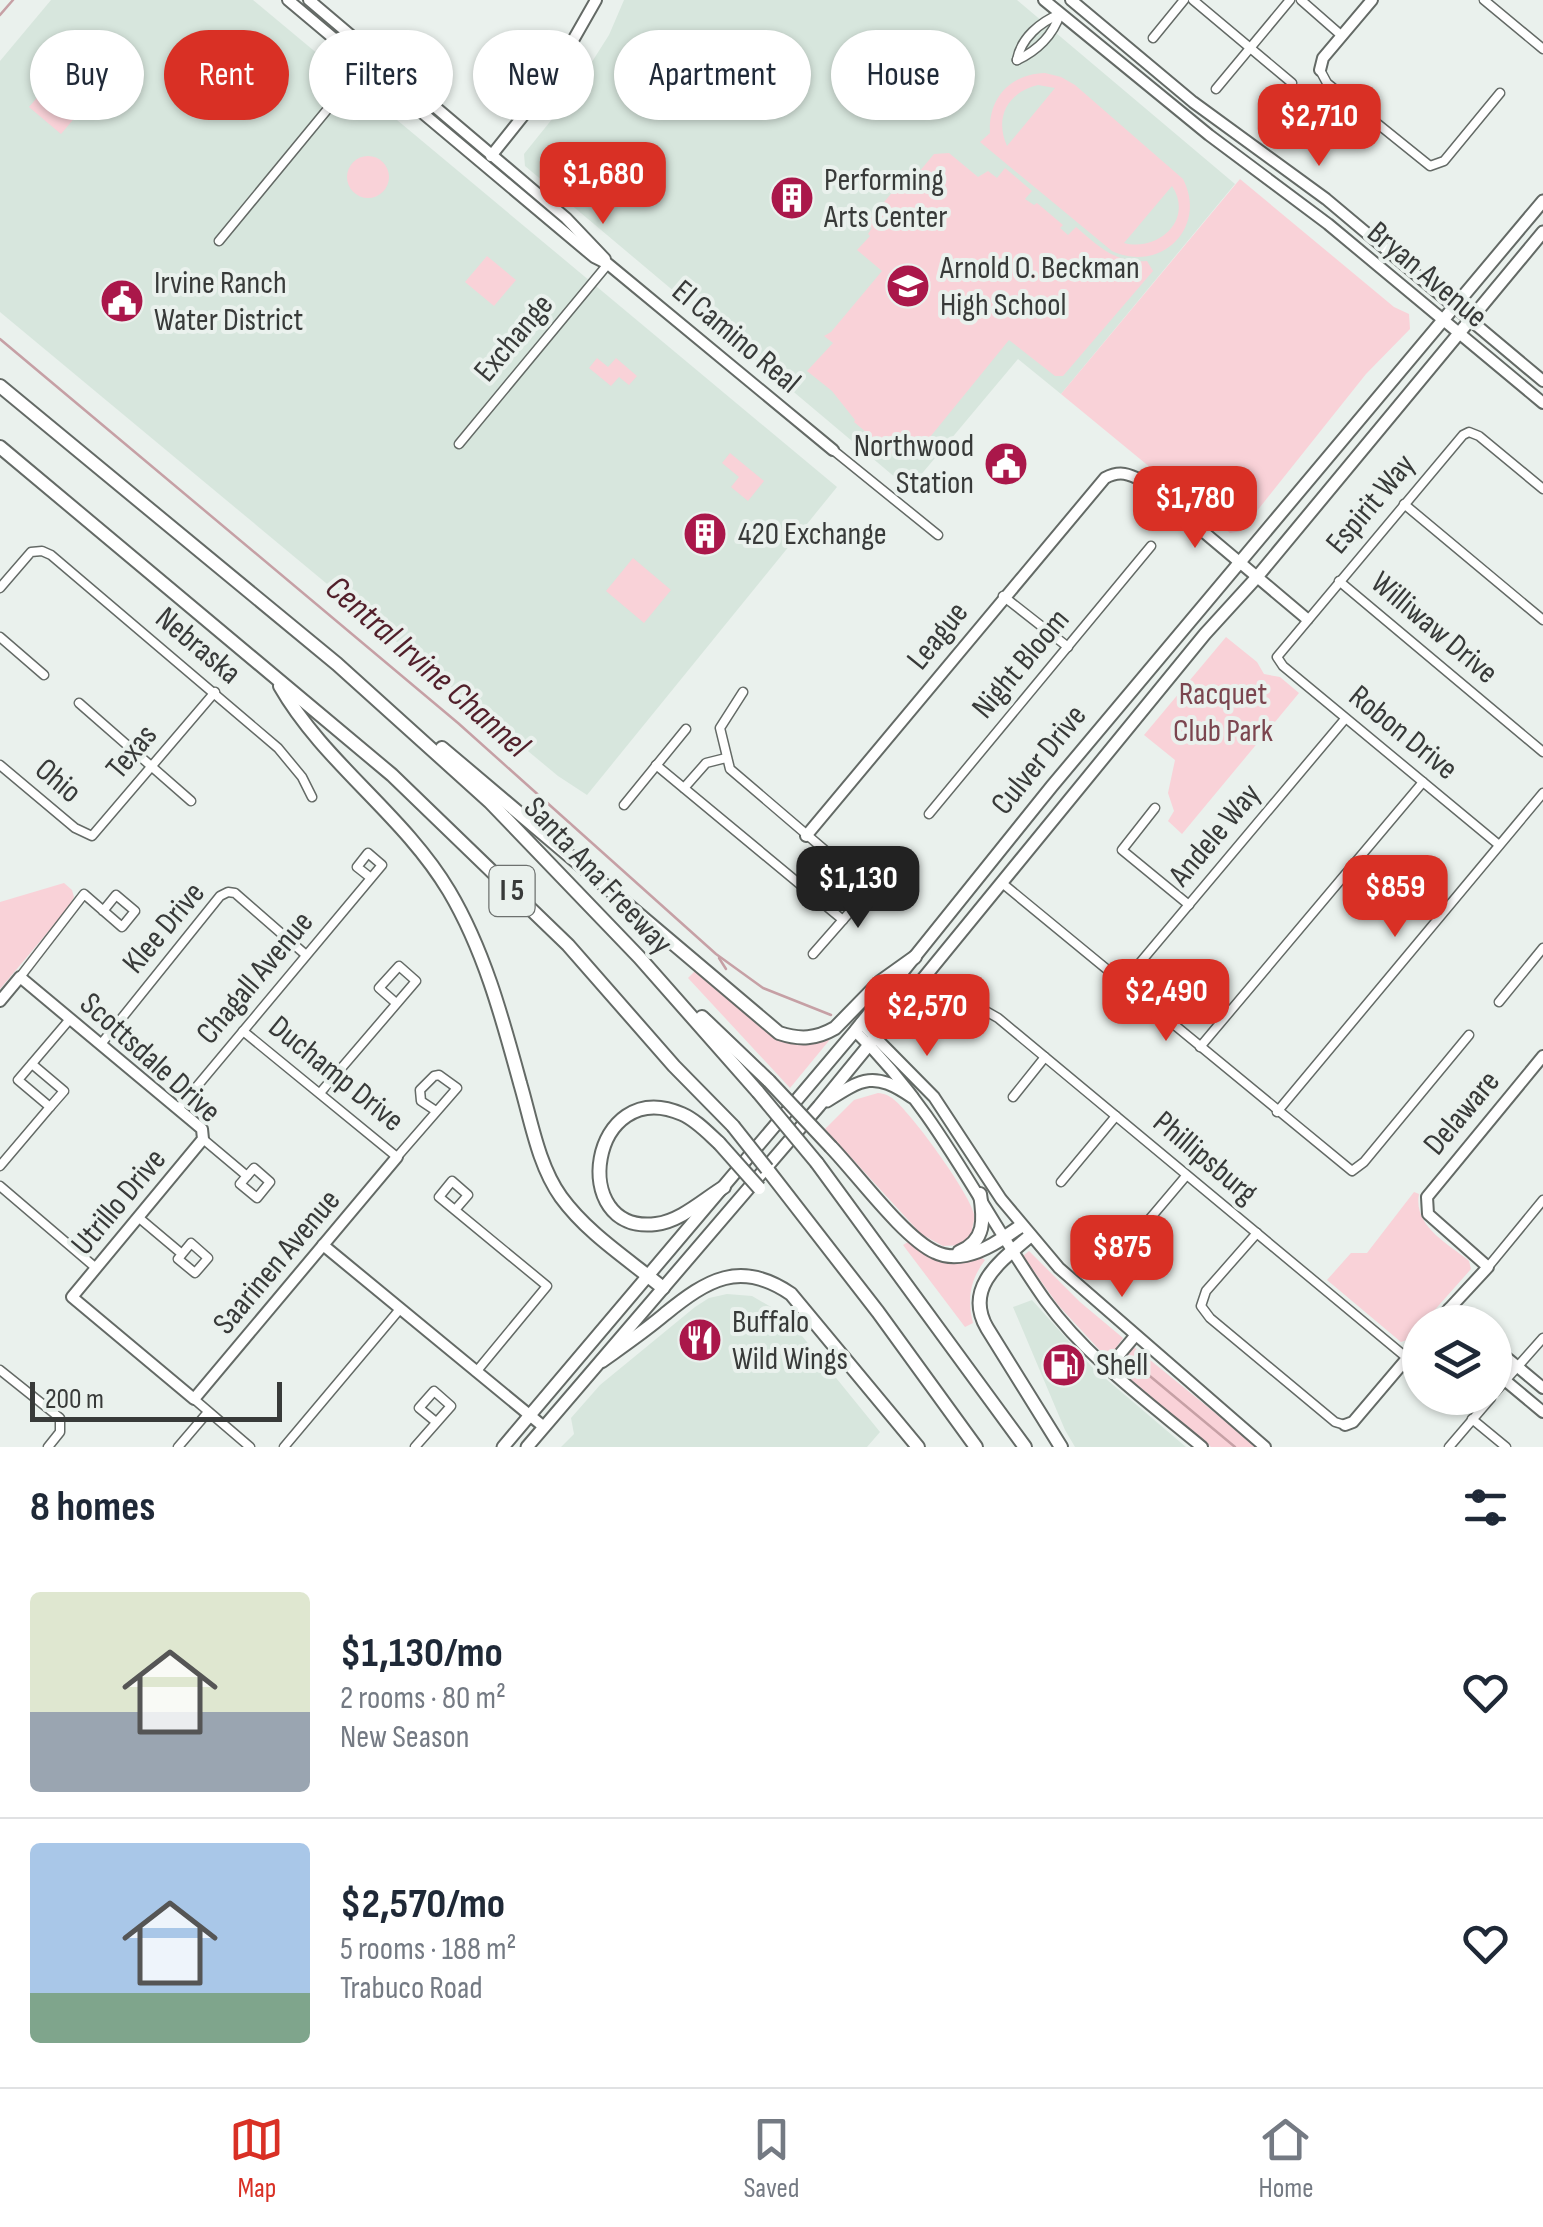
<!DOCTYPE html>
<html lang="en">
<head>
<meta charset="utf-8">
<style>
	body { margin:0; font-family:"Sofia Sans Condensed",sans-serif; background:#f2f2f3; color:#1f2937; height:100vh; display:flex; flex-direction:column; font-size:38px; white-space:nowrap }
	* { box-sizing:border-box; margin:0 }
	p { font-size:32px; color:#747a83 }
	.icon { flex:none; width:55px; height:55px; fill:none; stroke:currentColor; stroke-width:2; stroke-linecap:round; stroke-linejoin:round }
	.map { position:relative; height:1447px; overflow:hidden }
	.side { display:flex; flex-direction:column; background:#fff; flex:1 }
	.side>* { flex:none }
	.hud { position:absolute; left:30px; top:30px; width:1000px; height:90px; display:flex; gap:20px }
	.tools { position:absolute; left:1402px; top:1305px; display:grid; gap:20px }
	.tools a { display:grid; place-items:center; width:110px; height:110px; border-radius:50%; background:#fff; box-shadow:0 2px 8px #0004; font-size:50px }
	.scale { position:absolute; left:30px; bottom:25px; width:252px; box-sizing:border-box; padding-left:10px; border:5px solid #383a39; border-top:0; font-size:28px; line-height:35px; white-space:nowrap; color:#383a39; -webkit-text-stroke:8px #eaf1ed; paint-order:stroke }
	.price { position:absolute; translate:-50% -85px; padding:0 22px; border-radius:20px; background:#d93025; color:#fff; font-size:32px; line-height:65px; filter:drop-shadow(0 2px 5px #0008) }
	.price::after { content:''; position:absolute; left:50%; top:60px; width:30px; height:22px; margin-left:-15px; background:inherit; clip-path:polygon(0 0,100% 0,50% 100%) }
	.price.active { background:#222; color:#fff }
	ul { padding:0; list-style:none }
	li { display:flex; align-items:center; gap:30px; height:250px; padding:0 30px }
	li+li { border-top:2px solid #e0e1e3 }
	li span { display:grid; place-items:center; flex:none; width:280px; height:200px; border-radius:10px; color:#555 }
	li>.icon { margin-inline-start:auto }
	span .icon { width:120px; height:120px; fill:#fffc; stroke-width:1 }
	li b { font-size:42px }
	h2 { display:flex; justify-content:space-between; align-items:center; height:120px; padding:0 30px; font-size:42px }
	.pill { padding:0 35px; border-radius:45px; background:#fff; box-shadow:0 2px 8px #0004; font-size:35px; line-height:90px }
	.pill.active { background:#d93025; color:#fff }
	.dock { display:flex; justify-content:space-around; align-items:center; height:140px; border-top:2px solid #e0e1e3; background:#fff; font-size:28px; color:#747a83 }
	.dock a { display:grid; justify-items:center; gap:5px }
	.dock .active { color:#d93025 }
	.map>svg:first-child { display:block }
</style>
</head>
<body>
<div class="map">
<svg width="1543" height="1447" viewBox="0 0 1543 1447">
	<rect width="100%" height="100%" fill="#eaf1ed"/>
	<!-- built -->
	<g fill="#d7e6dd">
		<polygon points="51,0 253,0 837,487 587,795 558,776 0,312 0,61"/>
		<polygon points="624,0 1017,0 1235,184 1061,394 1018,359 909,489 525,166 524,154 569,98 609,35"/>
		<polygon points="727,1294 752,1296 785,1315 880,1432 867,1447 561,1447 574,1434 571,1418 600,1385 695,1307 709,1298"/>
		<polygon points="1032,1300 1092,1367 1186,1447 1075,1447 1065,1430 1013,1307"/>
	</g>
	<!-- green -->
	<g fill="#f9d2d8" fill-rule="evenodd">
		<polygon points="257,56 282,77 255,109 230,88 235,83 251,95 267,77 251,62"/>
		<path d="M1045,73L1061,77L1075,85L1183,179C1208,227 1161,274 1112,251L980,142L990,133C988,98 1010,74 1045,73ZM1038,85L1055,88L1007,146C994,117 1008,92 1038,85ZM1172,186C1194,219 1159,252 1124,243Z"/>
		<polygon points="56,75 88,102 61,134 29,107"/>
		<path d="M949,153L978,177L988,171L997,178L1005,168L1032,191L1025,199L1034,205L1037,203L1063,225L1060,228L1068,235L1076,227C1098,246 1116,264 1147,261L1153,271L1063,376H1055L1009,340L913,458L898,459L854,422L855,420L832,391L807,371L833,343L824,336L831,332L882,271L857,250L870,236L868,234L872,228L867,223L903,179L909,184L934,154Z"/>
		<circle cx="368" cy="177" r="21"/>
		<polygon points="1240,179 1394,307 1409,314 1410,329 1366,374 1241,531 1230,533 1061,394"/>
		<polygon points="487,256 516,280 494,306 465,282"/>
		<polygon points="597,358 608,367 616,358 637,376 629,385 619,377 611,386 589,368"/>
		<polygon points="730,453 764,481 748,501 731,487 739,477 722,463"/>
		<polygon points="633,558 671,590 644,623 606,591"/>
		<polygon points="1226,637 1257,662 1264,674 1280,677 1299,693 1182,834 1168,821 1174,811 1168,793 1175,760 1144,735"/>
		<polygon points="64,883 72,890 74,897 69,907 0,989 0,902"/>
		<polygon points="696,970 772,1035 832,1037 790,1088 688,978"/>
		<path d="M878,1093C885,1094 886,1094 892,1098C910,1111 969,1192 974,1214C975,1219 973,1224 972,1229L975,1231L962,1245L943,1246L921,1234L825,1129L854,1100Z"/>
		<path d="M1414,1192L1419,1194C1413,1226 1447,1243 1469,1261L1471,1269L1424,1322H1420L1410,1339L1401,1342L1327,1280L1351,1253H1367Z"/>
		<path d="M908,1242C932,1263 951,1267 982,1258L985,1260C970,1280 967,1299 973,1323L965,1327L903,1245Z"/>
		<polygon points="1029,1251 1080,1302 1123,1338 1108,1359 1058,1305 1023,1256"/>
		<polygon points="1134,1347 1257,1447 1211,1447 1117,1368"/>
	</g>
	<!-- water -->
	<polygon fill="#c6a0a5" points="969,57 973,86 911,90 910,60"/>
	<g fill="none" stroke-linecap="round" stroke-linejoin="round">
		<!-- stream -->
		<g stroke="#c6a0a5" stroke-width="2.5">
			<polyline points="0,15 13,0"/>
			<polyline points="0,339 458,723 716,954 763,988 831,1015"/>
			<polyline points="719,958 726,969"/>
			<polyline points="1127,1357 1235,1447"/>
		</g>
		<defs>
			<g id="street">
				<polyline points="1193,0 1292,83"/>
				<polyline points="1301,0 1342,36"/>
				<polyline points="1484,0 1543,49"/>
				<polyline points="1153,38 1184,0"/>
				<path d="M1017,60C1021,38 1040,22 1060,14"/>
				<path d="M1017,60C1037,51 1053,35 1060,14"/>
				<polyline points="1320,70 1327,83 1430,166 1444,161 1500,93"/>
				<polyline points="1216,89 1290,0"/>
				<polyline points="219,241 373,54"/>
				<polyline points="459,444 608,264"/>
				<polyline points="833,450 938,535"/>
				<polyline points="1404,504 1543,620"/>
				<polyline points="1339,581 1543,752"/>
				<polyline points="0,588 31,552 42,551 51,555 278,748 302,777 312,797"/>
				<polyline points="1003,596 1068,647"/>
				<polyline points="0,637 44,675"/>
				<polyline points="743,692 720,728 730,769 882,899"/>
				<polyline points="79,703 191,801"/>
				<polyline points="0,765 75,828 92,836 215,692"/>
				<polyline points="656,765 843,920"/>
				<polyline points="684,788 706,763 726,758"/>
				<polyline points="624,805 686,729"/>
				<polyline points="1155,808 1122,850 1189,905"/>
				<polyline points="929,814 1151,546"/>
				<polyline points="1499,845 1283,666 1277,657 1463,435 1469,432 1479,436 1543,489"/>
				<polyline points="1002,883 1352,1171 1364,1162 1469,1035"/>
				<polyline points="813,954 863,897 867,887"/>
				<polyline points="20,977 84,894 122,927 135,911 116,895 103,911"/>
				<polyline points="1123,983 1345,719"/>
				<polyline points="968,1001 998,1018 1407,1358"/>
				<polyline points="1499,1002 1543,948"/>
				<polyline points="243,1031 397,1157 457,1088 439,1075 434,1076 420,1090 421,1101 436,1111"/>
				<polyline points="101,1044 220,896 228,892 235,893 306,955"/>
				<polyline points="1200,1047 1423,782"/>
				<polyline points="32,1064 64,1091 50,1107"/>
				<polyline points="320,1093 416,981 399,966 379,988 396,1003"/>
				<polyline points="1013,1097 1045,1057"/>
				<polyline points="178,1109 382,865 368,853 357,867 371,878"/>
				<polyline points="1277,1112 1543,793"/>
				<polyline points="203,1139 247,1176"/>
				<polyline points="0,1166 50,1107 18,1080 70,1019"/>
				<polygon points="254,1168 270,1182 257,1198 240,1184"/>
				<polyline points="1061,1182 1116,1116"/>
				<polyline points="0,1186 96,1268"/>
				<polyline points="455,1210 468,1195 452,1181 439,1197 547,1286 476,1372"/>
				<polyline points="138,1217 182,1254 178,1259 195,1273 208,1258 191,1243 182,1254"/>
				<polyline points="1257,1233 1206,1291 1201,1306 1210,1318 1335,1422 1345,1425"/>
				<polyline points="1120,1254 1186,1176"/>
				<polyline points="1488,1267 1543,1200"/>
				<polyline points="0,1370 60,1418 60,1432 48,1447"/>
				<polyline points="1495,1392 1543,1338"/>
				<polyline points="194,1399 250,1447"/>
				<polyline points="1472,1419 1506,1447"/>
				<polyline points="178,1447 208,1412"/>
				<polyline points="284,1447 400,1309"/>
				<polyline points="415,1447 451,1406 434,1391 419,1408 436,1422"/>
				<polyline points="1449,1447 1491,1398"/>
			</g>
			<g id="secondary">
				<polyline points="288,0 594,257 608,264 833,450"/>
				<polyline points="309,0 566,218 605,259"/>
				<polyline points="1044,0 1209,135 1328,224 1543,403"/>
				<polyline points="1071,0 1193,102 1326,199 1543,381"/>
				<polyline points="1320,70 1323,58 1372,0"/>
				<polyline points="491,156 547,86 596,0"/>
				<path d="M806,836L1105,478C1120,470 1129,474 1143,481L1307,619"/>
				<polyline points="0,1001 20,977 202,1129 203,1139 72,1297 194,1399 397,1157"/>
				<polyline points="861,1023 934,1097 1001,1199 1059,1268 1265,1447"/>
				<path d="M855,1031C938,1111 980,1208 1045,1300C1087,1358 1148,1402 1202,1447"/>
				<polyline points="323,1245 544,1427"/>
				<polyline points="1449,1309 1465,1322"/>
				<polyline points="1437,1322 1488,1267 1428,1214 1427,1197 1543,1056"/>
				<polyline points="1495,1348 1543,1388"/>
				<polyline points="1108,1368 1135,1336"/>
				<polyline points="1495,1372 1543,1412"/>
				<polyline points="1345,1425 1353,1422 1420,1343"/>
			</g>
			<g id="primary">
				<path d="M827,1101C863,1078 874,1071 912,1097"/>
				<polyline points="503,1447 855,1031 1052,786 1543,201"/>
				<polyline points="527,1447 819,1106 1205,634 1257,577 1543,232"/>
			</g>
			<g id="highway">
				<polyline points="0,386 337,664 490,802 639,957 758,1092"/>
				<polyline points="0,447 392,775 568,945 674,1066 733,1126"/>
				<path d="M280,686C324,763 403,814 449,891C484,950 502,1017 520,1083C531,1120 538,1165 561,1197C588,1234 628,1259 663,1288"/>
				<path d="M442,748L779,1033C800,1040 816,1039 835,1028L880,982L915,957"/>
				<polyline points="702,1017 769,1081"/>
				<path d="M719,1143C708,1133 696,1120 682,1114C590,1074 566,1235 656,1224C681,1221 704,1199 724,1187"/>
				<path d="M831,1147C857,1174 904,1238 935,1252C945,1257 956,1257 966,1255C986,1251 1005,1237 1021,1226"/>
				<polyline points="817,1163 1025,1447"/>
				<polyline points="767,1169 878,1312 976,1447"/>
				<path d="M1030,1236C1002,1260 963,1287 987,1328L1061,1447"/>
				<path d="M959,1252C986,1241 984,1219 980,1194"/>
				<path d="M602,1361C623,1346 645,1331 665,1314C707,1280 740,1259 791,1294L918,1447"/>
			</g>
		</defs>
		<!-- street casing -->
		<use href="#street" stroke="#646a66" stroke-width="11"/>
		<!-- secondary casing -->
		<use href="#secondary" stroke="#646a66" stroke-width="14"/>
		<!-- primary casing -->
		<use href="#primary" stroke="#646a66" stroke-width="15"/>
		<!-- highway casing -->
		<use href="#highway" stroke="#646a66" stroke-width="16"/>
		<!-- street -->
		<use href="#street" stroke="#fff" stroke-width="8"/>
		<!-- secondary -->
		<use href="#secondary" stroke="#fff" stroke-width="10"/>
		<!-- primary -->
		<use href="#primary" stroke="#fff" stroke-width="11"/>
		<!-- highway -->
		<use href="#highway" stroke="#fff" stroke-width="12"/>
		<defs>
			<g id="highway-bridge">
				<polyline points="769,1081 831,1147"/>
				<polyline points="758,1092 817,1163"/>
				<polyline points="733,1126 767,1169"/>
				<polyline points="719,1143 759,1188"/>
			</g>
		</defs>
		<!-- highway-bridge casing -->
		<use href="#highway-bridge" stroke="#646a66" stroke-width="16" stroke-linecap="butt"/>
		<!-- highway-bridge -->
		<use href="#highway-bridge" stroke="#fff" stroke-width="12"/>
	</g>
	<!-- icons -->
	<defs>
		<symbol id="building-disc" viewBox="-11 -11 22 22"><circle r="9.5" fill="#aa174a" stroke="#eaf1ed"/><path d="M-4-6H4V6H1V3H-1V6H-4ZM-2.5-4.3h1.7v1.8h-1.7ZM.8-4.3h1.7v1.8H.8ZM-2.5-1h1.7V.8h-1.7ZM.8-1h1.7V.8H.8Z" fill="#fff"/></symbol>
		<symbol id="school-disc" viewBox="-11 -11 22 22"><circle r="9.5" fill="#aa174a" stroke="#eaf1ed"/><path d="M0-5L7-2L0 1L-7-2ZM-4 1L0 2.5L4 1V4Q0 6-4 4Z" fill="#fff"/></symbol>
		<symbol id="civic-disc" viewBox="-11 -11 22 22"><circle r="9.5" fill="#aa174a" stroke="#eaf1ed"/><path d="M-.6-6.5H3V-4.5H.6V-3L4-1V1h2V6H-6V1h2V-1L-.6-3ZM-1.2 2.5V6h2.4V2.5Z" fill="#fff"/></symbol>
		<symbol id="restaurant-disc" viewBox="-11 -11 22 22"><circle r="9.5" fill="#aa174a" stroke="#eaf1ed"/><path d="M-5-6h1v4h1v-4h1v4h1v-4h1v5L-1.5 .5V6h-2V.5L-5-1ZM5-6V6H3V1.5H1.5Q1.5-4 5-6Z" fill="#fff"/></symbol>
		<symbol id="fuel-disc" viewBox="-11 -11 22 22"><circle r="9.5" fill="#aa174a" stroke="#eaf1ed"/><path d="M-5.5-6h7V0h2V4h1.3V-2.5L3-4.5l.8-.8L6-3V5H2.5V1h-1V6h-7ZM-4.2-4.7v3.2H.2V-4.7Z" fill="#fff"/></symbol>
	</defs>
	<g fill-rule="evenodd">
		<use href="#building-disc" x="767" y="173" width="50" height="50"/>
		<use href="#school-disc" x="883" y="261" width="50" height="50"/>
		<use href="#civic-disc" x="97" y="276" width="50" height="50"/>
		<use href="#civic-disc" x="981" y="439" width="50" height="50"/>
		<use href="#building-disc" x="680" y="509" width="50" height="50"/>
		<use href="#restaurant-disc" x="675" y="1315" width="50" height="50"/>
		<use href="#fuel-disc" x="1039" y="1340" width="50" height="50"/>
	</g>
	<g text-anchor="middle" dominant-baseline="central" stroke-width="8" stroke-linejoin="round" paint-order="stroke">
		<!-- shield labels -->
		<rect fill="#eaf1ed" stroke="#6d716f" stroke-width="2.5" x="489.5" y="866" width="45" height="50" rx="8"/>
		<g font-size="30" font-weight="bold" fill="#383a39">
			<text x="512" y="891">I 5</text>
		</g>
		<!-- poi labels -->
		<g font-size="32" fill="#383a39" stroke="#eaf1ed" text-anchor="start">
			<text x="824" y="180">Performing<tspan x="824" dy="37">Arts Center</tspan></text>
			<text x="940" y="268">Arnold O. Beckman<tspan x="940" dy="37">High School</tspan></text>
			<text x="154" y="283">Irvine Ranch<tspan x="154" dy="37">Water District</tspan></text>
			<text x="974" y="446" text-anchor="end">Northwood<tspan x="974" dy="37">Station</tspan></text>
			<text x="738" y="534">420 Exchange</text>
			<text x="732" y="1322">Buffalo<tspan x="732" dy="37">Wild Wings</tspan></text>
			<text x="1096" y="1365">Shell</text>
		</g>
		<!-- street labels -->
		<g font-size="32" fill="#383a39" stroke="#eaf1ed">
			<text transform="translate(1427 275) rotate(40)">Bryan Avenue</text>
			<text transform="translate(736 337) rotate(40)">El Camino Real</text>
			<text transform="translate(514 338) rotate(-50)">Exchange</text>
			<text transform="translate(1371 504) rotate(-50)">Espirit Way</text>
			<text transform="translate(1434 628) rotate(40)">Williwaw Drive</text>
			<text transform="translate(938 636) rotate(-51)">League</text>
			<text transform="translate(198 646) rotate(40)">Nebraska</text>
			<text transform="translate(1021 664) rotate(-50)">Night Bloom</text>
			<text transform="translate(1403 733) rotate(39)">Robon Drive</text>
			<text transform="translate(132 752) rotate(-50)">Texas</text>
			<text transform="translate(1039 760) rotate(-51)">Culver Drive</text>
			<text transform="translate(58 781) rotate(40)">Ohio</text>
			<text transform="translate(1215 835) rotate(-50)">Andele Way</text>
			<text transform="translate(598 876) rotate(47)">Santa Ana Freeway</text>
			<text transform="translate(164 928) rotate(-50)">Klee Drive</text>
			<text transform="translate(255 978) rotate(-50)">Chagall Avenue</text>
			<text transform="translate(150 1058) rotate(42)">Scottsdale Drive</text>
			<text transform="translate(336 1074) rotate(39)">Duchamp Drive</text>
			<text transform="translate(1462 1113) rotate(-50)">Delaware</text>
			<text transform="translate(1205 1158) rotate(40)">Phillipsburg</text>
			<text transform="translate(119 1202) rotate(-50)">Utrillo Drive</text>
			<text transform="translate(277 1262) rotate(-50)">Saarinen Avenue</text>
		</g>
		<!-- park labels -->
		<g font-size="32" fill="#7b454f" stroke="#eaf1ed">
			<text x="1223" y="694">Racquet<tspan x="1223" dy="37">Club Park</tspan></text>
		</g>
		<!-- water labels -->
		<g font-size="35" font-style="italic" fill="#511f2a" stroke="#eaf1ed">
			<text transform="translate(427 667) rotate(41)">Central Irvine Channel</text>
		</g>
	</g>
</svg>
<div class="tools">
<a><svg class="icon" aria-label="layers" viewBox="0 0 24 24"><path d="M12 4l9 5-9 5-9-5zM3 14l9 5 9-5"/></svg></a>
</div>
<div class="scale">200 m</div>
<b class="price" style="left:1319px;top:169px">$2,710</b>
<b class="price" style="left:603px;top:227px">$1,680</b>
<b class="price" style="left:1195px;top:551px">$1,780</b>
<b class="price active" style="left:858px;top:931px">$1,130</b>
<b class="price" style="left:1395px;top:940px">$859</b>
<b class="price" style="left:1166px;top:1044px">$2,490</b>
<b class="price" style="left:927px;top:1059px">$2,570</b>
<b class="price" style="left:1122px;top:1300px">$875</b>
<div class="hud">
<a class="pill">Buy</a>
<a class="pill active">Rent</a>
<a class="pill">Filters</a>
<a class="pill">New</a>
<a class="pill">Apartment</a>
<a class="pill">House</a>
</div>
</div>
<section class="side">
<h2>8 homes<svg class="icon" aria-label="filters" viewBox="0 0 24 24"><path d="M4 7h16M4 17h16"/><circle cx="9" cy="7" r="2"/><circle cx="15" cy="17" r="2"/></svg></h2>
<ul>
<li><span style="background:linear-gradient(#dfe7d0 60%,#9aa5b1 0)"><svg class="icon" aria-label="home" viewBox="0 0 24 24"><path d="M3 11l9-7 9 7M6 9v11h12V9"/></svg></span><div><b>$1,130/mo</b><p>2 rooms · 80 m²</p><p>New Season</p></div><svg class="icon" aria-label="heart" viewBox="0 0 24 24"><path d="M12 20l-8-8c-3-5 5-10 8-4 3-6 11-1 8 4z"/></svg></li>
<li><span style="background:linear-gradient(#a9c7e8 75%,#7fa58c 0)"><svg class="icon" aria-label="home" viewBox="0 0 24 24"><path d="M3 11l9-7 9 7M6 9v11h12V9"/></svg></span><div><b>$2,570/mo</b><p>5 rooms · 188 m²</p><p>Trabuco Road</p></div><svg class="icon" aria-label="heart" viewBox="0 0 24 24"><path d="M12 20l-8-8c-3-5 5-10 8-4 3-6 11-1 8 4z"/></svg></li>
</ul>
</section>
<nav class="dock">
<a class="active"><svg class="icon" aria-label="map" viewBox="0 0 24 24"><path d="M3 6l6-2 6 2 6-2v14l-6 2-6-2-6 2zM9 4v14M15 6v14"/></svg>Map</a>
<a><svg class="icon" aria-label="saved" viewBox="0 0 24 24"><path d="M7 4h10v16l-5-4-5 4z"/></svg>Saved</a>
<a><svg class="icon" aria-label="home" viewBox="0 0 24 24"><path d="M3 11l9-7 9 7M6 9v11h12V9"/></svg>Home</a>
</nav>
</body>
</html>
